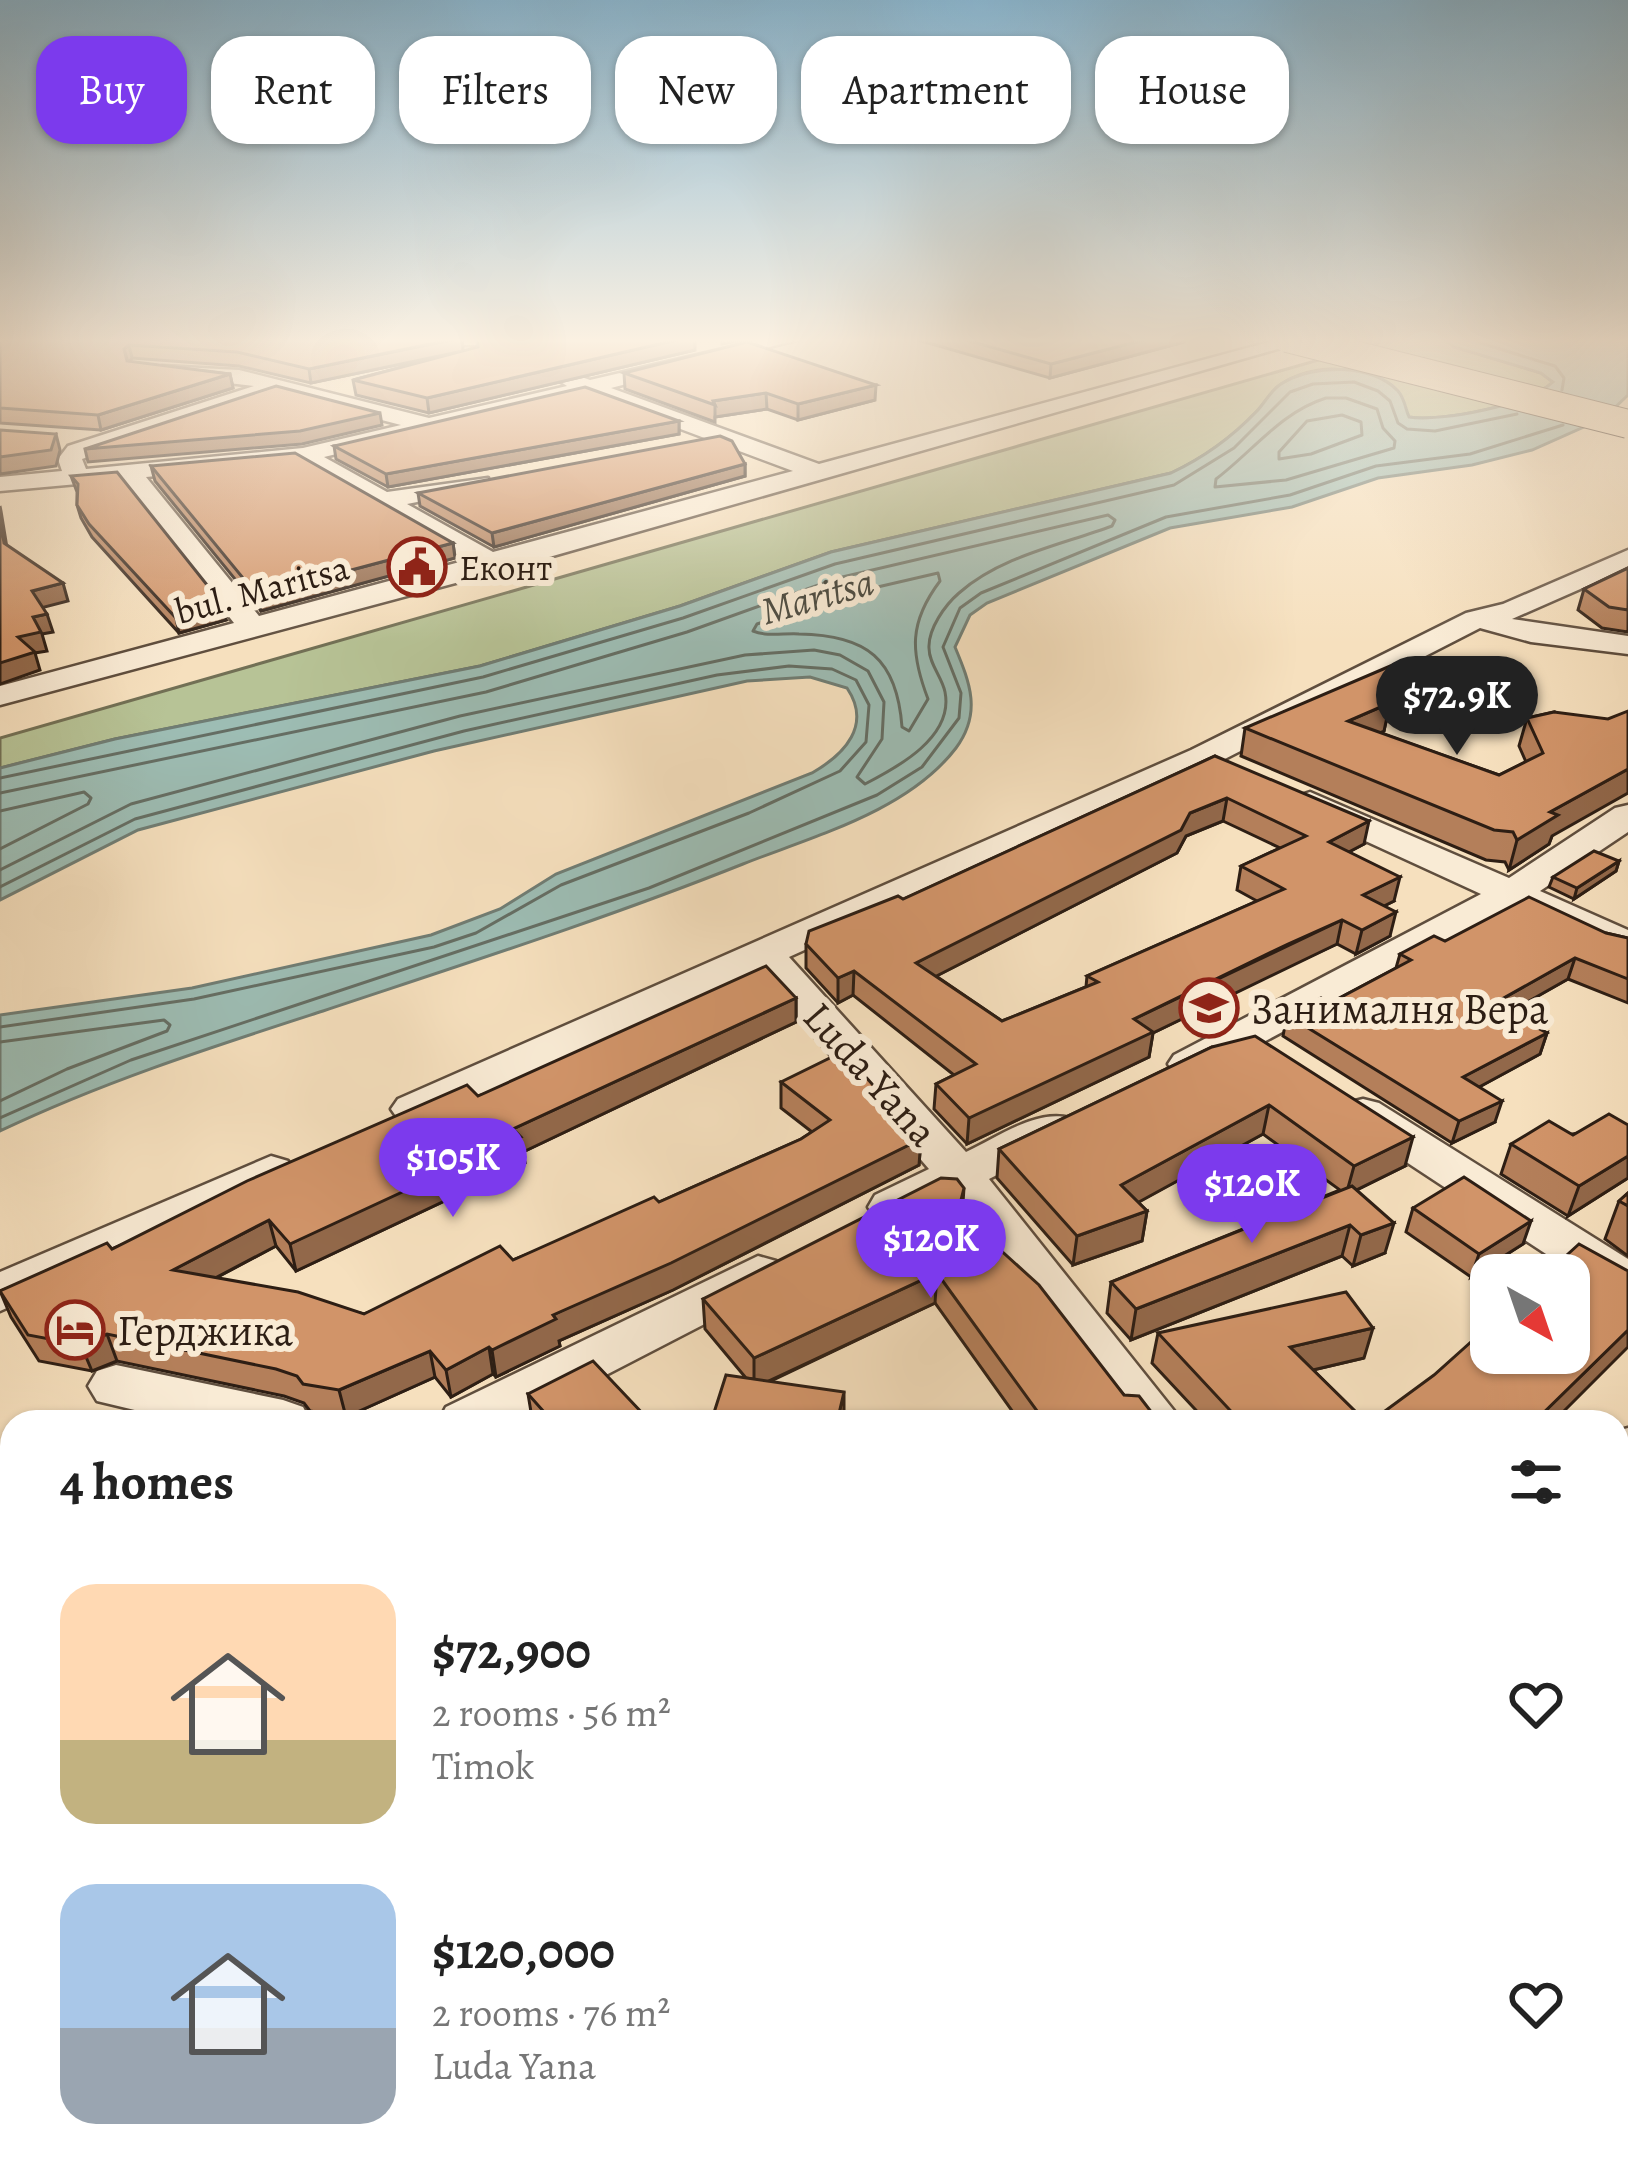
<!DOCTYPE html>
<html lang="en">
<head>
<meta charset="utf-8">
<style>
	body { margin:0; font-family:Alegreya,serif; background:#f2f2f2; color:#222; height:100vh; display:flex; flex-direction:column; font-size:45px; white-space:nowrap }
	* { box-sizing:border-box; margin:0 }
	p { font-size:39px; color:#767676 }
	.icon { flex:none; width:66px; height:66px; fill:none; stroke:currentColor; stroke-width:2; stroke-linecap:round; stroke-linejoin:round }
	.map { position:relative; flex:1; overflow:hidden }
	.details { position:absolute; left:0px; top:1410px; width:1629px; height:771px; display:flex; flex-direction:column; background:#fff; border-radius:36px 36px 0 0; box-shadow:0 3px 9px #0004 }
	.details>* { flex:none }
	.guide { position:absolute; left:36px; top:36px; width:1557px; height:108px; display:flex; gap:24px }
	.needle { width:78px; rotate:140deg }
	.buttons { position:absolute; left:1470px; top:1254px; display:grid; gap:24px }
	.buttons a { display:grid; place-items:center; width:120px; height:120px; border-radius:24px; background:#fff; box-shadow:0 3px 9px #0004; font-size:60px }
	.price { position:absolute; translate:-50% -102px; padding:0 27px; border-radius:42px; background:#7c3aed; color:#fff; font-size:39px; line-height:78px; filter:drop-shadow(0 3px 6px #0008) }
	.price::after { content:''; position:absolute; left:50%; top:72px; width:36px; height:27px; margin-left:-18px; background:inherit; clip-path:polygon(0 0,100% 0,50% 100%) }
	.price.active { background:#222; color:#fff }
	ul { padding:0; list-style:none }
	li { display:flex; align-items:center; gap:36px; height:300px; padding:0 60px }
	li span { display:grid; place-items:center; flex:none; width:336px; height:240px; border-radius:36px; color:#555 }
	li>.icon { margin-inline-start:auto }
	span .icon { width:144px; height:144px; fill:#fffc; stroke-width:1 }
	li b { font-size:51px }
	h2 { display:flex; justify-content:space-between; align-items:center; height:144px; padding:0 60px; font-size:51px }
	.chip { padding:0 42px; border-radius:36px; background:#fff; box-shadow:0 3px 9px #0004; font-size:42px; line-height:108px }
	.chip.active { background:#7c3aed; color:#fff }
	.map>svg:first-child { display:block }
</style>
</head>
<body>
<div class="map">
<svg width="1628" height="2180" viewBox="0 0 1628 2180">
	<rect width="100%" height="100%" fill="#f6e0be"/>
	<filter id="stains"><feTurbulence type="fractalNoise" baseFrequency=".00167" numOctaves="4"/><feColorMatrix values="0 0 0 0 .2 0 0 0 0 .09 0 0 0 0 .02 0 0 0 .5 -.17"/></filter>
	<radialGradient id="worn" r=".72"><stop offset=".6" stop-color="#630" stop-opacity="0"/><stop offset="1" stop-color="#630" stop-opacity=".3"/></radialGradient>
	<!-- green -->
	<g fill="#b7c396" stroke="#727055" stroke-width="3">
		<path d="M1395,338H1445L1454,347L1541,373L1553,382C1528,405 1443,422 1409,417C1390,369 1326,355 1281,384C1270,391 1265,403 1256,412C1232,437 1203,458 1171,473L831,552L680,606L480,666L115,739L0,768V738Z"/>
		<polygon points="1628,1522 1628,1710 1617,1704 1617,1534"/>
	</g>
	<!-- water -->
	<path fill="#9dbdb4" stroke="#707d74" stroke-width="3" d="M1445,338H1628V395L1604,418L1532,450L1472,465L1378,478L1292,507L1170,528L987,603L970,615L955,647C970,683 982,713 956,748C908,811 814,836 743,864C605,919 464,964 323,1011C212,1047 105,1081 0,1131V1015L192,988L431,935L500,909L556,874L812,773C845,754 872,725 847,688L810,677L747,681L434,751L138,830L0,900V768L115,739L480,666L680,606L831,552L1171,473C1203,458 1232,437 1256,412C1265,403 1270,391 1281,384C1312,364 1372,363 1398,391C1405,399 1405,408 1409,417C1442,422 1528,405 1553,382L1541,373L1454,347Z"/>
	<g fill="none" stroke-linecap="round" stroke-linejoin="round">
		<!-- shore -->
		<g stroke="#656e64" stroke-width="3">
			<polyline points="1464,338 1555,366 1564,378 1562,390"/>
			<path d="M1326,398H1346L1377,409L1383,428L1395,441L1394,448L1286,480L1215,487L1216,479C1253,451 1281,412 1326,398Z"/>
			<polygon points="1342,415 1361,422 1362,435 1311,454 1279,459 1279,452 1307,421"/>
			<path d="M938,573L940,581C909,622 910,652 928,699L909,731L902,727C897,659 867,635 799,634C784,633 767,637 753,631L757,624L843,595Z"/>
			<polyline points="0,778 483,677 683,618 835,564 1174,485 1234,448 1290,392 1313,384 1354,382 1378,391 1390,401 1398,423 1407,429 1435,431 1517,414"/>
			<path d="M0,793L486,692L687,632L838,578L1108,515L1115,520L1112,526C1061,545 1001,556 959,593C945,605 928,629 929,648C929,664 942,677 945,692C954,737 898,767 865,784L857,777L882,739L884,702L868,671L840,655L814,650L745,655L460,716L131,804L0,870"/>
			<polyline points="0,811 84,792 91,798 88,804 0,849"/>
			<polyline points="0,887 135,819 464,731 717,675 789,666 832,669 856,680 869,705 866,742 840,771 749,813 561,885 476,933 434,947 194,999 0,1027"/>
			<polyline points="0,1042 164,1020 170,1025 167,1031 67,1069 0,1101"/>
			<polyline points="0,1118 131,1060 649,888 877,795 922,767 959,718 961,693 943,647 960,608 981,593 1166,517 1290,495 1376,466 1470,454 1563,425"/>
		</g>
		<defs>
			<g id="minor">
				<path d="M566,338H586L576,375L590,380L770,338H804L611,388L819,464L1284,338H1316L504,570L0,705V686L234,623L122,480L0,491V477L62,471L58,459L68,446L254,386L169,376L162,374V366L239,370L429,418L567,386L555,378ZM278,393L401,425L303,448L86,469L82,459ZM587,394L793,471L493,552L407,504L488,488V478L387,492L324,457ZM299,462L467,560L259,616L146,477Z"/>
				<polygon points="389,339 390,338 547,339 537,345 399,345"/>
				<path d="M1628,550V568L1512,619L1628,636V654L1531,642L1480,628L1215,764L789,957L966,1152C998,1137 1036,1109 1070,1118L1077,1128L1070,1138L989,1179L1183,1422H1123L952,1197L892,1223L875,1219L868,1207L875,1195L929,1169L758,971L430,1119L414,1123L398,1119L391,1109L398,1099L1191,750L1466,613L1503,604Z"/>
				<polygon points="1310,792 1509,878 1615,808 1628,805 1628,832 1540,891 1628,930 1628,957 1513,908 1206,1073 1190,1077 1174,1073 1168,1064 1174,1055 1481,894 1298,810 1292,803 1298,796"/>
				<polygon points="1363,1099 1379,1103 1628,1259 1628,1301 1610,1296 1347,1123 1340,1113 1347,1103"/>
				<polygon points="271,1156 288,1161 295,1172 288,1183 0,1311 0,1272"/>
				<polygon points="758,1256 776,1261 784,1274 776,1287 515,1422 438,1422 446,1407"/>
				<polygon points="116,1365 283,1400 303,1407 311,1422 185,1422 97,1401 88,1386 97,1371"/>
				<polygon points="1628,1428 1628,1483 1617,1487 1617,1431"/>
				<polygon points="1628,2020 1628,2124 1617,2128 1617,2025"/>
				<polygon points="1617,2143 1628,2169 1624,2180 1542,2180 1546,2169 1617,2169"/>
				<polygon points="257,2169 364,2169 359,2180 252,2180"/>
			</g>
			<g id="major">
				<polygon points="0,1488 12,1492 12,1571 0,1567"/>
				<polygon points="0,1715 12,1719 12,1818 0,1814"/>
				<polygon points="161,2169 266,2169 271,2180 166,2180"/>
				<polygon points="320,2169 425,2169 430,2180 325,2180"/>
				<polygon points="503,2169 608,2169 603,2180 498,2180"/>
			</g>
		</defs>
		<!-- minor casing -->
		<use href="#minor" stroke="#5f4e3e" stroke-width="5"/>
		<!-- major casing -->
		<use href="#major" stroke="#2d1e14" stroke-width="5"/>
		<!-- minor -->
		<use href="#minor" fill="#f9ebd5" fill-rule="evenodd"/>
		<!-- major -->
		<use href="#major" fill="#f6e0be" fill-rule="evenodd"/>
		<defs>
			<polyline id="major-bridge" points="1287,338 1628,424"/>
		</defs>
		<!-- major-bridge casing -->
		<use href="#major-bridge" stroke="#2d1e14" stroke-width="30" stroke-linecap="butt"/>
		<!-- major-bridge -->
		<use href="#major-bridge" stroke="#f6e0be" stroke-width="28"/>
	</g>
	<!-- wall -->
	<g fill="#b47f5a" stroke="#2d1e14" stroke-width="3" fill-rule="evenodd">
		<polygon points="462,338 463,351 695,350 429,413 356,395 353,380 458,352 311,383 239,366 132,358 129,362 230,374 233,388 101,430 0,423 0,340"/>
		<polygon points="911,338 1185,338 1184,342 1050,378"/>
		<polygon points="624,373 875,400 798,420 767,409 715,417 715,422 625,389"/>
		<polygon points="679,421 679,434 388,487 336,459 334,446"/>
		<polygon points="745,464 745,476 494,547 420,506 418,493"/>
		<polygon points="151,466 453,543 455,558 261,611 155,481"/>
		<polygon points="71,476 226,620 179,633 92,537 81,518 77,505 77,492"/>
		<polygon points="1628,568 1628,632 1602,628 1578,610 1584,589"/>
		<polygon points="1390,703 1384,731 1380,733 1499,775 1526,762 1519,746 1527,718 1554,712 1552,836 1549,844 1509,870 1505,862 1486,860 1241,756 1245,728"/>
		<path d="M1215,756L1364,844L1349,852L1394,901L1384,906L1390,936L1356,954L1337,944L1283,969L1153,1033L1149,1057L967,1144L934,1109L936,1084L954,1075L853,995L838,1003L806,968V944ZM1223,821L1280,848L1241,866L1237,890L1257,901L1087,976L1086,987L1002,1021L936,976L1177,853L1186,836Z"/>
		<polygon points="1619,861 1616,871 1574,899 1549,887 1553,877"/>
		<polygon points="1606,933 1628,938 1628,1003 1568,979 1509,1012 1547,1033 1540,1054 1479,1087 1495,1122 1452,1143 1283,1036 1287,1015 1330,1003 1396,968 1400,954 1445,941"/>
		<polygon points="796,998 796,1022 523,1152 525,1163 296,1271 276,1246 216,1278 364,1314 513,1260 659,1202 801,1139 812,1132 781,1108 781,1082 921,1139 919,1165 673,1290 559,1341 560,1346 496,1377 493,1374 451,1397 435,1377 346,1417 310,1411 304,1403 284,1396 117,1361 92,1371 39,1361 11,1317 0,1291 112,1249 478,1096"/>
		<polygon points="1212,1047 1405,1166 1357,1190 1385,1253 1353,1266 1342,1256 1131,1340 1107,1313 1111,1282 1340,1190 1263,1134 1138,1202 1147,1211 1142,1241 1073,1265 997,1178 999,1149"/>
		<polygon points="1628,1125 1628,1178 1568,1216 1501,1174 1511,1144"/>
		<polygon points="1628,1193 1628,1256 1605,1239 1619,1201"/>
		<polygon points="1413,1208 1523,1244 1471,1277 1406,1232"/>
		<polygon points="962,1215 1124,1395 1159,1422 1020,1422 935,1303 769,1382 746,1378 705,1329 703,1299"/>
		<polygon points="1158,1333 1364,1358 1313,1370 1366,1422 1207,1422 1152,1363"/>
		<polygon points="528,1394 646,1422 535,1422 532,1418"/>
		<polygon points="1312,2169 1515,2169 1508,2180 1307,2180"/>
	</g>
	<!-- shaded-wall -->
	<g fill="#92684a" stroke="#2d1e14" stroke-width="3">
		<polygon points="462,338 463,351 311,383 309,369"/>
		<polygon points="685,338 695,338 695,350 429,413 427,398"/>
		<polygon points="721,338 754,338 722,344"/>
		<polygon points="1151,338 1185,338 1184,342 1050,378 1051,364"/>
		<polygon points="129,345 132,358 128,363 124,349"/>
		<polygon points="230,374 233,388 101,430 98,415"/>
		<polygon points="876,385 875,400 798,420 798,404"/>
		<polygon points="766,393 767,409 715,417 715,405 713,401"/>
		<polygon points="380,413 382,425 302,444 88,462 85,449"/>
		<polygon points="679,421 679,434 388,487 386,474"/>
		<polygon points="56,434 60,450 56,466 0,474 0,457"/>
		<polygon points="745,464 745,476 494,547 492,533"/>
		<polygon points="0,506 1,511 9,560 4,543"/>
		<polygon points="453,543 455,558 261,611 257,595"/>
		<polygon points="63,583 68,601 37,609 32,591"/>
		<polygon points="223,605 226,620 179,633 176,618"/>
		<polygon points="47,614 53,632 42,634 47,651 35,653 40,670 0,684 0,663 33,617"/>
		<polygon points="1390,703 1384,731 1343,749 1348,721"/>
		<polygon points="1628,769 1628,793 1552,836 1549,844 1509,870 1517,840 1550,812"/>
		<polygon points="1227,798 1223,821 1186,836 1177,853 915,987 916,963 1190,813"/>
		<polygon points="1369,821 1364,844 1324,865 1329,842"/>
		<polygon points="1619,861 1616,871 1574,899 1577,888"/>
		<polygon points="1400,877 1394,901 1358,919 1363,895"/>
		<polygon points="1396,912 1390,936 1356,954 1362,930"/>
		<polygon points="1342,920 1337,944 1153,1033 1149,1057 967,1144 969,1118 1134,1019"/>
		<polygon points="1575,958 1568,979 1487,1025 1493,1004"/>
		<polygon points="854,971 853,995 838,1003 838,978"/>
		<polygon points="796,998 796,1022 523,1152 525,1163 296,1271 290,1244 513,1129"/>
		<polygon points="1547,1033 1540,1054 1457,1099 1463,1077"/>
		<polygon points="1502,1101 1495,1122 1452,1143 1459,1121"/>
		<polygon points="1269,1105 1263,1134 1117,1214 1121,1185"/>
		<polygon points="1413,1137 1405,1166 1346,1195 1354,1166"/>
		<polygon points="921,1139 919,1165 673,1290 559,1341 560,1346 496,1377 492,1350 553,1315"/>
		<polygon points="1628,1156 1628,1178 1568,1216 1579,1186"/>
		<polygon points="964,1188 962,1217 953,1207"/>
		<polygon points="1147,1211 1142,1241 1073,1265 1077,1236"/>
		<polygon points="269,1220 276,1246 181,1296 173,1270"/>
		<polygon points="1531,1221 1523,1244 1471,1277 1479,1254"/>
		<polygon points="1394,1223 1385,1253 1353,1266 1361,1235"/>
		<polygon points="1350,1225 1342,1256 1131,1340 1136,1309"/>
		<polygon points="937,1273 935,1303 754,1388 754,1358"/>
		<polygon points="1373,1328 1364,1358 1283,1377 1290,1347"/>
		<polygon points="1628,1330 1628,1347 1553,1422 1534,1422"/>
		<polygon points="107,1334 117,1361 92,1371 81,1345"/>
		<polygon points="489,1347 493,1374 451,1397 446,1370"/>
		<polygon points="430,1351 435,1377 346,1417 339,1390"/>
		<polygon points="844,1392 844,1422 837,1422"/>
		<polygon points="900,2169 912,2169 898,2180"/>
	</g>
	<!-- building -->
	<g fill="#d19469" stroke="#2d1e14" stroke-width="3" fill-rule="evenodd">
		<polygon points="459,338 309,369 237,352 129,345 124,349 127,361 230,374 98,415 0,408 0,340"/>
		<polygon points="477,338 685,338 427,398 353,380 478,347"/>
		<polygon points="959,338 1151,338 1051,364"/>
		<polygon points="747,342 876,385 798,404 766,393 713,401 715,405 624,373"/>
		<polygon points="276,386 380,413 300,431 85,449"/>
		<polygon points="585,387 679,421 386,474 334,446"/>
		<polygon points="0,430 56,434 51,450 0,457"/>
		<polygon points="720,436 732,441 745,464 492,533 418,493"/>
		<polygon points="295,453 453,543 257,595 151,466"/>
		<polygon points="117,472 223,605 176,618 89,524 77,505 78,484 71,476"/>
		<polygon points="0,518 4,543 63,583 32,591 47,614 33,617 41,632 18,637 35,652 0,663"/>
		<polygon points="1628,568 1628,610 1609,607 1584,589"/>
		<polygon points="1395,664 1390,703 1348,721 1499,775 1543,753 1527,718 1554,712 1608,719 1628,711 1628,769 1550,812 1558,815 1517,840 1513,832 1494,830 1245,728"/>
		<path d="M1215,756L1369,821L1329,842L1400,877L1363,895L1396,912L1362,930L1342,920L1288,944L1134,1019L1153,1032L969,1118L936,1084L976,1064L854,971L838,978L806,944L809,931L898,896L903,899ZM1227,798L1306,836L1241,866L1284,889L1087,976L1098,982L1002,1021L916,963L1181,830L1190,813Z"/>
		<polygon points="1594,851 1619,861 1577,888 1553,877"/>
		<polygon points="1529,897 1606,933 1628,938 1628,979 1575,958 1493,1004 1547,1033 1463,1077 1502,1101 1459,1121 1287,1015 1321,998 1330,1003 1411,960 1400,954 1434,936 1445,941"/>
		<polygon points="766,966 796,998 513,1129 521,1137 290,1244 269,1220 173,1270 298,1292 364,1314 500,1246 513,1260 654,1197 659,1202 801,1139 830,1120 781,1082 836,1055 865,1076 921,1139 671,1263 553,1315 556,1319 492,1350 489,1347 446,1370 430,1351 339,1390 303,1384 297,1376 276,1369 107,1334 81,1345 28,1335 0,1291 107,1243 112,1249 247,1181 467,1085 478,1096"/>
		<polygon points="1255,1036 1413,1137 1354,1166 1269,1105 1121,1185 1147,1211 1077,1236 999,1149 1212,1047"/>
		<polygon points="1609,1114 1628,1125 1628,1156 1579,1186 1511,1144 1549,1121 1573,1135"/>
		<polygon points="1464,1177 1531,1221 1479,1254 1413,1208"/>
		<polygon points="941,1178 957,1179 964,1188 960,1204 953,1207 1039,1285 1124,1395 1139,1396 1159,1422 1045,1422 937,1273 754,1358 703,1299"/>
		<polygon points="1352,1186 1394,1223 1361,1235 1350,1225 1136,1309 1111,1282"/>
		<polygon points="1628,1193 1628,1206 1619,1201"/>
		<polygon points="1579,1244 1628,1271 1628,1330 1534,1422 1370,1422 1434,1375 1491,1324 1491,1353 1569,1353 1569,1275 1545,1275"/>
		<polygon points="1346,1292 1373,1328 1290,1347 1366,1422 1241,1422 1158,1333"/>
		<polygon points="593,1361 645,1416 636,1422 553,1422 528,1394"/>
		<polygon points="726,1375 844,1392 837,1422 711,1422"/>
		<polygon points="1617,1766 1628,1773 1628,1883 1617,1912"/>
		<polygon points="709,2169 900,2169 898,2180 708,2180"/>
		<polygon points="1312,2169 1478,2169 1474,2180 1307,2180"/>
	</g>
	<!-- sky -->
	<linearGradient id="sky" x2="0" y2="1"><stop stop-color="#8ab8d3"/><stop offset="0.53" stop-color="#fbf1e2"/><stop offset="1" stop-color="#fbf1e2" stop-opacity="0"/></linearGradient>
	<rect width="1628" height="643" fill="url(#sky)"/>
	<!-- icons -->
	<defs>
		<symbol id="civic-ring" viewBox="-11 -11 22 22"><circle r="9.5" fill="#f9ebd5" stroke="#8f2418" stroke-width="1.5"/><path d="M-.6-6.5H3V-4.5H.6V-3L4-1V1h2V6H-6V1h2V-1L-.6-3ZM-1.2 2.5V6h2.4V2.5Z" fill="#8f2418"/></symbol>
		<symbol id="school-ring" viewBox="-11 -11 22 22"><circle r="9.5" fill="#f9ebd5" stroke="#8f2418" stroke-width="1.5"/><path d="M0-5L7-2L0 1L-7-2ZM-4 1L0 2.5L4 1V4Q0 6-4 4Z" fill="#8f2418"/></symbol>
		<symbol id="hotel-ring" viewBox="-11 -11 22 22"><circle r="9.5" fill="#f9ebd5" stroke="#8f2418" stroke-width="1.5"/><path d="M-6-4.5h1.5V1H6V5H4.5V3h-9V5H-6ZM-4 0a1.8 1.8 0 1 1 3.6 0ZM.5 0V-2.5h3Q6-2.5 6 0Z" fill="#8f2418"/></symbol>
	</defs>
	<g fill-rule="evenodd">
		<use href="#civic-ring" x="384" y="534" width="66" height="66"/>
		<use href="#school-ring" x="1176" y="975" width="66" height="66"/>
		<use href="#hotel-ring" x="42" y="1297" width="66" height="66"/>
	</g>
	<g text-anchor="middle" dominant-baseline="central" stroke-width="12" stroke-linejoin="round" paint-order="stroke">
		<!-- far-poi labels -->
		<g font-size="36" fill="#2d1e14" stroke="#f9ebd5" text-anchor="start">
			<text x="459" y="567">Еконт</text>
		</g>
		<!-- far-street labels -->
		<g font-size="36" fill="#2d1e14" stroke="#f9ebd5">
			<text transform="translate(262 589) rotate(-15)">bul. Maritsa</text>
		</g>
		<!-- far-water labels -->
		<g font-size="39" font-style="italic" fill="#4f4e44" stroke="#f9ebd5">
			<text transform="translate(817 596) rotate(-16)">Maritsa</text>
		</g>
		<!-- poi labels -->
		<g font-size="42" fill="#2d1e14" stroke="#f9ebd5" text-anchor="start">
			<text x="1251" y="1008">Занималня Вера</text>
			<text x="117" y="1330">Герджика</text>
		</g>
		<!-- street labels -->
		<g font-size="42" fill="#2d1e14" stroke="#f9ebd5">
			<text transform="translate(871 1074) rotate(48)">Luda Yana</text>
		</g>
	</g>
	<rect width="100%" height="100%" filter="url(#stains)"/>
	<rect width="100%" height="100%" fill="url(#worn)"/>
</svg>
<div class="buttons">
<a><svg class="needle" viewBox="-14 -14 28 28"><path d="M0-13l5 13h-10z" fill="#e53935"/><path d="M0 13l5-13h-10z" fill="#767676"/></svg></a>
</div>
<b class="price active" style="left:1457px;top:758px">$72.9K</b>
<b class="price" style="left:453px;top:1220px">$105K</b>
<b class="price" style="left:1252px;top:1246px">$120K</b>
<b class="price" style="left:931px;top:1301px">$120K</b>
<div class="guide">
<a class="chip active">Buy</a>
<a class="chip">Rent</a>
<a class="chip">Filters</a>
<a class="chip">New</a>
<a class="chip">Apartment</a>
<a class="chip">House</a>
</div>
<section class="details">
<h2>4 homes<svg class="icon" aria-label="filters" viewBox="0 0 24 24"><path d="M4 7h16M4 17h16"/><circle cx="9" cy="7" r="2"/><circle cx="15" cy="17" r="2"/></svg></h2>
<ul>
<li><span style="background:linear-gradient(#ffd9b3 65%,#c2b280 0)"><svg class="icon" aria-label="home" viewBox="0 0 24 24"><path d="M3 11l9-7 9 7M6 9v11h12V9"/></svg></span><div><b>$72,900</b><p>2 rooms · 56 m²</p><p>Timok</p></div><svg class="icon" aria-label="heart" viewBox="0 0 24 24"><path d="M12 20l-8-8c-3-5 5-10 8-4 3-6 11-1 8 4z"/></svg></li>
<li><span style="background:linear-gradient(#a9c7e8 60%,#9aa5b1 0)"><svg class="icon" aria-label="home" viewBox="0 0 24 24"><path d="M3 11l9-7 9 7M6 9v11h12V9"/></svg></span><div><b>$120,000</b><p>2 rooms · 76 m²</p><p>Luda Yana</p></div><svg class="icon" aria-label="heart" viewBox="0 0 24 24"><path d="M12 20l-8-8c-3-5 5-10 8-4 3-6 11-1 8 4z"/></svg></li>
</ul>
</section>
</div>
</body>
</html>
